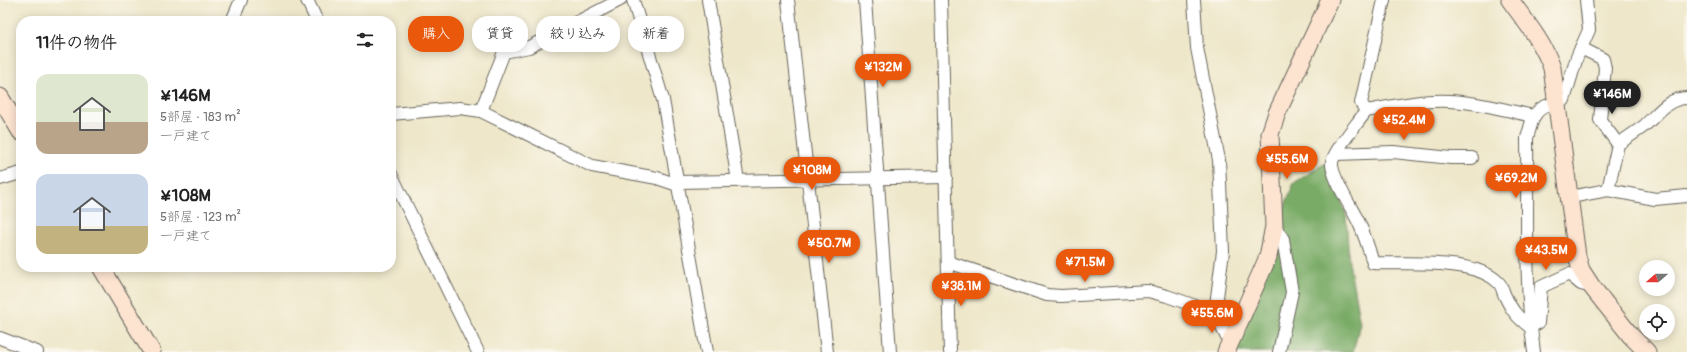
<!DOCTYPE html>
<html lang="ja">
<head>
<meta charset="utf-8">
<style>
	body { margin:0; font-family:Pangolin,"Klee One",sans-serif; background:#f6f6f6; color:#222; height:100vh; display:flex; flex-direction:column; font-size:15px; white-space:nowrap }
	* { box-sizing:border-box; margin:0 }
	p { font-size:13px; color:#767676 }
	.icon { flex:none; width:22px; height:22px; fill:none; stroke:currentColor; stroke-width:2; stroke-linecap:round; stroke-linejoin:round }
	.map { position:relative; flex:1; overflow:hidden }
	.details { position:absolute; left:16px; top:16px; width:380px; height:256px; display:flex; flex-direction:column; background:#fff; border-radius:16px; box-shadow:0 2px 10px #0003 }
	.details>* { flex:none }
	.banner { position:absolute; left:408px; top:16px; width:380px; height:36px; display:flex; gap:8px }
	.needle { width:26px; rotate:250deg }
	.controls { position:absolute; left:1639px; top:260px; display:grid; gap:8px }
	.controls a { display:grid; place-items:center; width:36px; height:36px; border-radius:50%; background:#fff; box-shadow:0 2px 10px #0003; font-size:20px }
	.price { position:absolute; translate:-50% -34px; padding:0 9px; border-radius:14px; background:#ea580c; color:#fff; font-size:13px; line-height:26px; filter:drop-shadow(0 1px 2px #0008) }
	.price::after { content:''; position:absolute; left:50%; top:24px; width:12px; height:9px; margin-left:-6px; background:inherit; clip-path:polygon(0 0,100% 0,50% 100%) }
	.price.active { background:#222; color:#fff }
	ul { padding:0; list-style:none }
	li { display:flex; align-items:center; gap:12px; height:100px; padding:0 20px }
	li span { display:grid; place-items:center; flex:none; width:112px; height:80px; border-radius:12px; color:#555 }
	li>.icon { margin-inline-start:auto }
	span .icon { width:48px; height:48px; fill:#fffc; stroke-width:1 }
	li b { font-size:17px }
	h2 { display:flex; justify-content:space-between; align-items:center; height:48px; padding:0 20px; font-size:17px }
	.tag { padding:0 14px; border-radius:16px; background:#fff; box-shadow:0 2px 10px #0003; font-size:14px; line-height:36px }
	.tag.active { background:#ea580c; color:#fff }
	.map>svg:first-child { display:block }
</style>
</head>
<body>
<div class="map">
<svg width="1687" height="352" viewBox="0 0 1687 352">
	<rect width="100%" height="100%" fill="#fbf7ec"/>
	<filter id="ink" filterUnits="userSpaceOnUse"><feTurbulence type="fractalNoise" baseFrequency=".025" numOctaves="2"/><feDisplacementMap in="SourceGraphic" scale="8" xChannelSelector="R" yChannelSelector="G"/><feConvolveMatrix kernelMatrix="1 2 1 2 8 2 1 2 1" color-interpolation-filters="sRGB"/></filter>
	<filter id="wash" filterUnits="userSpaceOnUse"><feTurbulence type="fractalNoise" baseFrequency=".012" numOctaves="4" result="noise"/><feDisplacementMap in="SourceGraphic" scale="16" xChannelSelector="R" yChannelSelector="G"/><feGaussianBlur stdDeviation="0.9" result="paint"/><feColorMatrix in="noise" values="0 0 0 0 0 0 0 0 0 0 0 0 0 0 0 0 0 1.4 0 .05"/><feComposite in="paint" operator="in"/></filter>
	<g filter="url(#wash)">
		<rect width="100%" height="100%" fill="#eee7ca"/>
		<!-- forest -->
		<polygon fill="#79ab66" stroke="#4a6441" points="1327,162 1346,214 1349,262 1360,324 1353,352 1226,352 1294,183"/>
	</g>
	<g filter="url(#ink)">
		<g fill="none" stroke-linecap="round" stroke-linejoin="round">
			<defs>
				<g id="street">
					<polyline points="307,0 317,21"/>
					<polyline points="633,0 663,100 707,352"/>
					<polyline points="708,0 738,181"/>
					<polyline points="788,0 827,352"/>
					<polyline points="865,0 890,352"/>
					<polyline points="941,0 950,352"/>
					<polyline points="1194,0 1197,48 1219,160 1223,251 1215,313 1230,344"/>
					<path d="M1384,0L1361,103L1366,111C1358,123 1335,149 1332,162C1330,175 1353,210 1359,223C1365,236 1369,249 1373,263C1407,265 1474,257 1499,283C1502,286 1503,292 1505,296C1512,311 1517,317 1530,327"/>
					<polyline points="232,21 241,0"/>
					<path d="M1581,48L1603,59L1605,68L1600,120L1618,144C1627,138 1636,132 1644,126C1658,114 1667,98 1687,98"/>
					<polyline points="481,111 504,52 529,47 620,0"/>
					<path d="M1366,111C1388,107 1411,102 1433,101C1466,99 1501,109 1533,116"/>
					<polyline points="391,114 460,108 481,111 592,166 657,178 678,185"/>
					<polyline points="1336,154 1393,152 1451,158 1472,158"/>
					<polyline points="391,174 478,352"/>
					<polyline points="0,179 21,173"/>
					<polyline points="678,182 946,177"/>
					<polyline points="1493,182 1528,179"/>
					<polyline points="1608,190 1655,199 1687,196"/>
					<polyline points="1570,197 1608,190 1618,144"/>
					<polyline points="1274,226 1283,239 1292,292 1279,352"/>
					<polyline points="948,262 1047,295 1061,296 1148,291 1167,296 1215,313"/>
					<polyline points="1531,326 1538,323 1541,287 1569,274 1581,284 1592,287"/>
					<polyline points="0,338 37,352"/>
					<path d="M1534,352C1524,282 1528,209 1527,138C1531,126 1532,111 1546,106C1552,103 1558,103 1564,100L1577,57L1589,30L1586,0"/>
				</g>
				<g id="secondary">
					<path d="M1510,0C1526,22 1543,42 1552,68L1577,256L1581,270L1592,287L1631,336L1647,352"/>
					<polyline points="0,97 21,132"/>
					<polyline points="101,267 152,352"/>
					<polyline points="1226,352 1268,257 1274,226 1270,134 1277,113 1330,0"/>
				</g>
			</defs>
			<!-- street casing -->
			<use href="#street" stroke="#666359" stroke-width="14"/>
			<!-- secondary casing -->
			<use href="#secondary" stroke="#666359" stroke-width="19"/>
			<!-- street -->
			<use href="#street" stroke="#fff" stroke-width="12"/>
			<!-- secondary -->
			<use href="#secondary" stroke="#fde4d1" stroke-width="17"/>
		</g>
	</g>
</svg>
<div class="controls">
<a><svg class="needle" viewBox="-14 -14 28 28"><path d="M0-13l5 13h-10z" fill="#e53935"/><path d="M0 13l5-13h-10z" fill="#767676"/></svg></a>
<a><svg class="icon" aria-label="locate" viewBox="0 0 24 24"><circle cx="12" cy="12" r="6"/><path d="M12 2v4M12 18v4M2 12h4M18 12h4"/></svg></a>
</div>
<b class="price" style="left:883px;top:88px">¥132M</b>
<b class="price active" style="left:1612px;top:115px">¥146M</b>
<b class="price" style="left:1404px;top:141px">¥52.4M</b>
<b class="price" style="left:1287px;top:180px">¥55.6M</b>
<b class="price" style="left:812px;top:191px">¥108M</b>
<b class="price" style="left:1516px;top:199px">¥69.2M</b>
<b class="price" style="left:829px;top:264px">¥50.7M</b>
<b class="price" style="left:1546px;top:271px">¥43.5M</b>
<b class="price" style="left:1085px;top:283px">¥71.5M</b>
<b class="price" style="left:961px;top:307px">¥38.1M</b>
<b class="price" style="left:1212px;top:334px">¥55.6M</b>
<div class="banner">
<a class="tag active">購入</a>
<a class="tag">賃貸</a>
<a class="tag">絞り込み</a>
<a class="tag">新着</a>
</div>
<section class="details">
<h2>11件の物件<svg class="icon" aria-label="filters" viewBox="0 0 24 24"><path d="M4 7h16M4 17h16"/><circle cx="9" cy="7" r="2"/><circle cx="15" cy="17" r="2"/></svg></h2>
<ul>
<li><span style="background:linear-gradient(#dfe7d0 60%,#b9a48a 0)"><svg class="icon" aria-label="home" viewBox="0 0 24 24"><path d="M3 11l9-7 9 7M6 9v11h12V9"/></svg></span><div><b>¥146M</b><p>5部屋 · 183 m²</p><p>一戸建て</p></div></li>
<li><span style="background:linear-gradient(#c9d6e8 65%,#c2b280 0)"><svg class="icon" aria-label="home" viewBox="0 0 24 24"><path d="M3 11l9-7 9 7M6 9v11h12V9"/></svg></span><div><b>¥108M</b><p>5部屋 · 123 m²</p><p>一戸建て</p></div></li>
</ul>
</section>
</div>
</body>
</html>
